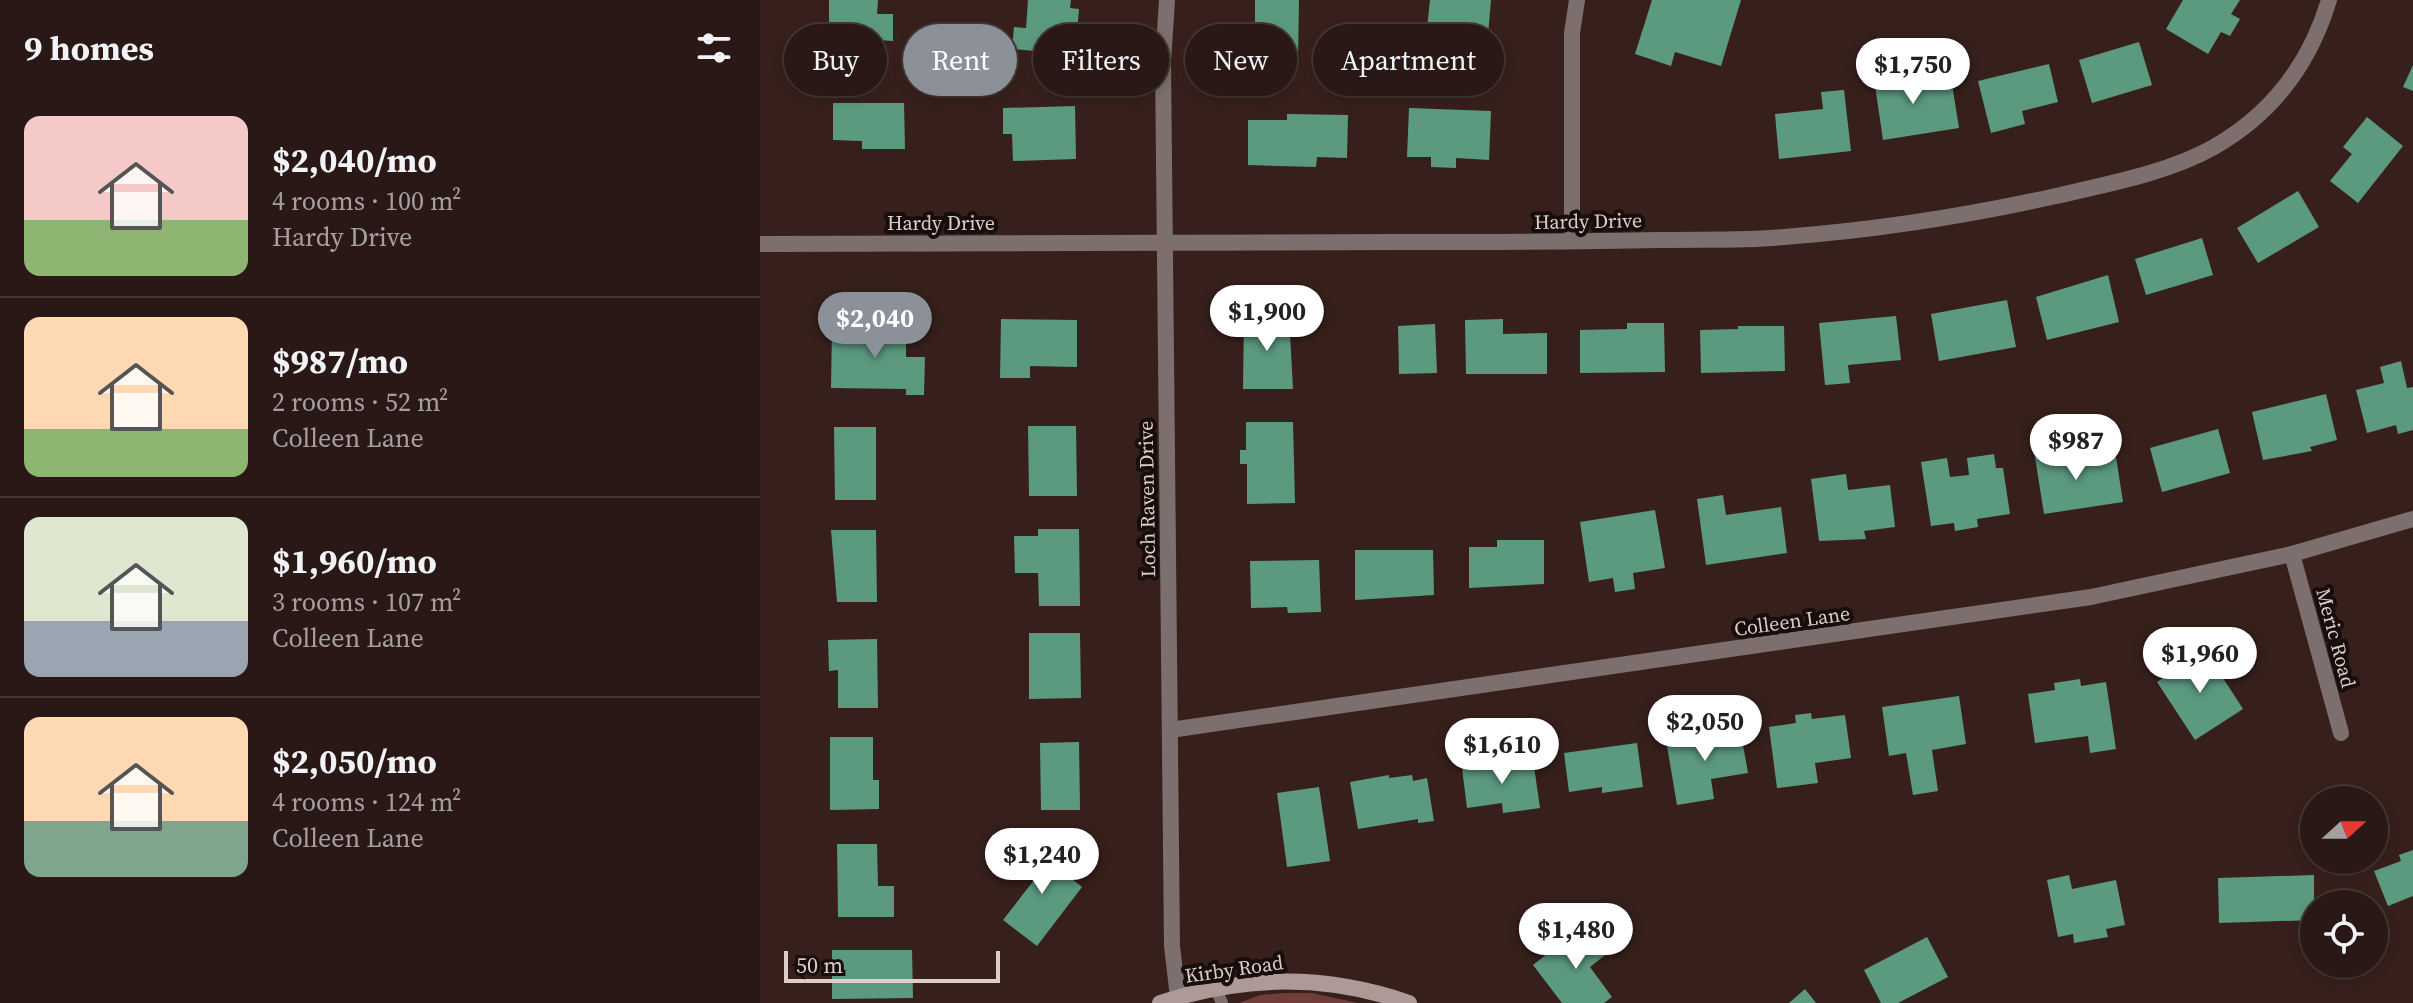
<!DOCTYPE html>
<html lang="en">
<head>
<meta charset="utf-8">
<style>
	body { margin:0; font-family:"Source Serif 4",serif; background:#31211e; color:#f1f3f6; height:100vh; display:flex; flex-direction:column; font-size:30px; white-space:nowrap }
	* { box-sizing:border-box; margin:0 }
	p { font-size:26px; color:#a5a0a0 }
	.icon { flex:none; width:44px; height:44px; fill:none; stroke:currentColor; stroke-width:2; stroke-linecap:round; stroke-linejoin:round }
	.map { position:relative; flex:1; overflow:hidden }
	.details { display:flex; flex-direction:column; background:#291815; width:760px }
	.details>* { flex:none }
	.top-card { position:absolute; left:24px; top:24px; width:760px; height:72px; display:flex; gap:16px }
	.needle { width:52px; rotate:69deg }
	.fabs { position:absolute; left:1540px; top:786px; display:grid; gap:16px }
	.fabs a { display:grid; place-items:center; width:88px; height:88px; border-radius:50%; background:#291815; box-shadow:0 4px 12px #0003,0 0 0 2px #453734; font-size:40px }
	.scale { position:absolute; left:24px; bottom:20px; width:216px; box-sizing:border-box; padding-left:8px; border:4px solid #ddcdca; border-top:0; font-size:22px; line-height:28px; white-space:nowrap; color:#ddcdca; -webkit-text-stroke:6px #170d0b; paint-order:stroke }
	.price { position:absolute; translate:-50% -68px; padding:0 18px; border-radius:28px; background:#fff; color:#222; font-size:26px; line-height:52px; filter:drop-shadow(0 2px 4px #0008) }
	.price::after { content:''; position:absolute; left:50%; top:48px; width:24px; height:18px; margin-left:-12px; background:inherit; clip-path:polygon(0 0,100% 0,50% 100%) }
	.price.selected { background:#8c9099; color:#fff }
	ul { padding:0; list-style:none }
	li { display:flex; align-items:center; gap:24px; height:200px; padding:0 24px }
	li+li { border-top:2px solid #453734 }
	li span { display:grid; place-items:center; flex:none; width:224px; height:160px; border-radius:16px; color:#555 }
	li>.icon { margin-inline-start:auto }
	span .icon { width:96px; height:96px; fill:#fffc; stroke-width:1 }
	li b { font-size:34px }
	h2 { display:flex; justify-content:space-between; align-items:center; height:96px; padding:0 24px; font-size:34px }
	.chip { padding:0 28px; border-radius:36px; background:#291815; box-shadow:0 4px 12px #0003,0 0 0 2px #453734; font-size:28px; line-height:72px }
	.chip.selected { background:#8c9099; color:#fff }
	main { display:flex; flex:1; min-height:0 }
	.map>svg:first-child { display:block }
</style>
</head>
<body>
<main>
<section class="details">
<h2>9 homes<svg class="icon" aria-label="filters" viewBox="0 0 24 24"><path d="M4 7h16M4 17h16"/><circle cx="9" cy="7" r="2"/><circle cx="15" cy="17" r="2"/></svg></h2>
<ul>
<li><span style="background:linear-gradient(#f6c9c9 65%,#8fb573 0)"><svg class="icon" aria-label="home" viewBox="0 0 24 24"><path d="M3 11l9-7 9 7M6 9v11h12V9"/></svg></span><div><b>$2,040/mo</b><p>4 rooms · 100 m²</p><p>Hardy Drive</p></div></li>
<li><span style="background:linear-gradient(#ffd9b3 70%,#8fb573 0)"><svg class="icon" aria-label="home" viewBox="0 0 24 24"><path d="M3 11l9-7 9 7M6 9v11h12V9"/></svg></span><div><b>$987/mo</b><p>2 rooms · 52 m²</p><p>Colleen Lane</p></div></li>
<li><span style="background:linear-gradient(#dfe7d0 65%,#9aa5b1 0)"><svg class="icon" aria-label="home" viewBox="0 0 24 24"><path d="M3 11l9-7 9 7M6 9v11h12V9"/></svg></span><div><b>$1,960/mo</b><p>3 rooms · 107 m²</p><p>Colleen Lane</p></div></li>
<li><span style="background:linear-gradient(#ffd9b3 65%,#7fa58c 0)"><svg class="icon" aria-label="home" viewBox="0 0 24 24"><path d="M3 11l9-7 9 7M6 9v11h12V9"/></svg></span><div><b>$2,050/mo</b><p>4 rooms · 124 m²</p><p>Colleen Lane</p></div></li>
</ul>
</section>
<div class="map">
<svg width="1653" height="1003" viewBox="0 0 1653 1003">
	<rect width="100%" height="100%" fill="#37201c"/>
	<!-- green -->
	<polygon fill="#703e37" points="526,993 552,993 598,1003 479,1003 500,995"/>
	<!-- building -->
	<g fill="#5c9a80">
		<polygon points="69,0 118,0 117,14 133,14 133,41 118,40 117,57 69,56"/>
		<polygon points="268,0 311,0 310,8 319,9 317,31 309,30 307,54 252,49 254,27 266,28"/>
		<polygon points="495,0 539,0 538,58 495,58"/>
		<polygon points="670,0 731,0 726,59 686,55 687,39 666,37"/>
		<polygon points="892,0 981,0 961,66 915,52 911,66 875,54"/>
		<polygon points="1423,0 1480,0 1471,14 1480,19 1470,36 1461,32 1448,54 1406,29"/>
		<polygon points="1379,42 1392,85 1332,103 1319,60"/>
		<polygon points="1289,64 1298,102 1262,111 1265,124 1231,133 1218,81"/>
		<polygon points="1653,65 1653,91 1643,87"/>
		<polygon points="1149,66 1153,90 1192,84 1199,128 1123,140 1113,72"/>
		<polygon points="1084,90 1091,151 1019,159 1015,114 1063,109 1061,92"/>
		<polygon points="73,103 144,103 145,149 102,149 102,141 73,140"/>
		<polygon points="315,106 316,159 253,161 252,134 243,134 243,108"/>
		<polygon points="649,108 731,111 729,160 696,158 696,168 671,167 671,157 647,157"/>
		<polygon points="527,114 588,115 587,158 557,157 556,167 488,165 488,120 527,120"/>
		<polygon points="1607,117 1643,146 1598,203 1570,181 1592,154 1583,147"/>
		<polygon points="1538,191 1559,227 1498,263 1477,228"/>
		<polygon points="1442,238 1453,275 1386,295 1375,259"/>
		<polygon points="1348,275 1359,322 1287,340 1276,297"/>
		<polygon points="1247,300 1256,347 1179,361 1171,314"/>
		<polygon points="484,316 529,316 533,389 483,389"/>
		<polygon points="1136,316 1141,360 1088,365 1090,383 1065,385 1059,323"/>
		<polygon points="241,319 317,320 317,367 270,366 270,378 240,378"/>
		<polygon points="743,319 743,334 787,333 787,374 706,374 705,320"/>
		<polygon points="867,323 904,323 905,372 820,373 820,330 867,329"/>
		<polygon points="675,324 677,373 639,374 638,326"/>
		<polygon points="72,326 146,327 146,357 165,357 164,395 146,395 146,389 71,388"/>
		<polygon points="978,326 1024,326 1025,371 941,373 940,330 978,329"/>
		<polygon points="1641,361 1647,388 1653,387 1653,430 1638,434 1636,425 1607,433 1596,390 1624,383 1620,367"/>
		<polygon points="1566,394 1577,440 1550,447 1552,451 1503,460 1492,412"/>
		<polygon points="486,422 533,422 535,503 487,504 487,464 480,464 480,450 486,450"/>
		<polygon points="268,426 316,426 317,496 269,496"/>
		<polygon points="74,427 116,427 116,500 75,500"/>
		<polygon points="1458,429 1470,473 1402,492 1390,448"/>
		<polygon points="1298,447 1301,465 1356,457 1363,502 1284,514 1274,451"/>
		<polygon points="1234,454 1236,468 1243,468 1250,514 1217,519 1218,527 1195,531 1194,523 1171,526 1161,462 1187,458 1190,477 1209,475 1207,458"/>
		<polygon points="1086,474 1088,490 1130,485 1135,527 1104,531 1106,539 1059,541 1051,479"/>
		<polygon points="963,495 966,515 1021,507 1027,553 946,565 937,499"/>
		<polygon points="895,510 905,568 873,573 875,589 855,592 853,578 829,582 820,522"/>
		<polygon points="278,529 319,529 320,606 279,606 278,573 255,573 254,536 278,536"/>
		<polygon points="71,530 116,530 117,602 77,602"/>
		<polygon points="737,540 784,540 784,584 709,588 709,547 737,547"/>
		<polygon points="595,550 673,550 674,595 595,600"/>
		<polygon points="559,560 561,612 528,613 527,607 491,608 490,561"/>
		<polygon points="269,633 320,633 321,698 269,699"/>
		<polygon points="117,639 118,708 78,708 78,670 69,671 68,640"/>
		<polygon points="1445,650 1483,709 1435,740 1397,682"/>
		<polygon points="1320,679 1321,686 1346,682 1356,749 1330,753 1328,736 1275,743 1268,694 1295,690 1294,683"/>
		<polygon points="1199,696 1206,744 1172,750 1178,791 1153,795 1146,753 1129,756 1122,707"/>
		<polygon points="1051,713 1052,719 1085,715 1091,758 1055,763 1058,783 1017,788 1009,727 1036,723 1035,715"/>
		<polygon points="980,728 988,773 951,779 954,799 917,805 906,740"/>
		<polygon points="70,737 113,737 113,780 119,780 119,809 70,810"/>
		<polygon points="319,742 320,810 281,810 280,743"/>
		<polygon points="877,743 883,787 842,793 842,787 809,792 804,753"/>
		<polygon points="773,759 780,808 743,813 742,803 707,808 702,768"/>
		<polygon points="629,775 629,778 652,775 653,781 667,778 674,821 658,823 658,819 598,829 590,782"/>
		<polygon points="559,787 570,861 527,867 517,793"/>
		<polygon points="276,840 297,856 292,863 322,887 277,946 243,920 278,875 260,861"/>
		<polygon points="77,844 117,844 118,886 134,886 134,917 78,917"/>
		<polygon points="1653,850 1653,896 1628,906 1614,871 1641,861 1639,855"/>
		<polygon points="1309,875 1312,889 1356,880 1365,925 1346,929 1348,937 1314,943 1313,934 1298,937 1287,880"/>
		<polygon points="1554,875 1554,920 1459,923 1458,878"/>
		<polygon points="839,932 853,949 830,967 852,997 844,1003 802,1003 773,965 807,938 816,950"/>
		<polygon points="1167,937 1188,977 1138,1003 1121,1003 1104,970"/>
		<polygon points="72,950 152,950 153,998 72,999"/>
		<polygon points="1045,989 1056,1003 1029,1003"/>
	</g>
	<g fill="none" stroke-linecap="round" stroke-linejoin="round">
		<!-- lane -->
		<polyline stroke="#7c6f6d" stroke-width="12" points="455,987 462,1003"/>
		<!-- street -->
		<g stroke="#7c6f6d" stroke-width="16">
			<polyline points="407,0 403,62 412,946 418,997"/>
			<polyline points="812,241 812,33 817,0"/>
			<path d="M0,244C211,243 422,243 633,242C722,242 811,242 899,240C941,239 983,241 1024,237C1116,230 1206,216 1296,196C1347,184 1408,173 1454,147C1512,114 1550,63 1569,0"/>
			<polyline points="1532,554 1581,733"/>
			<polyline points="410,730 1331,597 1532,554 1653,519"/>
		</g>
		<!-- secondary -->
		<path stroke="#ad9995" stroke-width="16" d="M400,1003C484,975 565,974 649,1003"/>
	</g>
	<g text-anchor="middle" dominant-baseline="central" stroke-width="8" stroke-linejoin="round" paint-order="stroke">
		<!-- street labels -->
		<g font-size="20" fill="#ddcdca" stroke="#170d0b">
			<text transform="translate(828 221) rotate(-1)">Hardy Drive</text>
			<text x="181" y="223">Hardy Drive</text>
			<text transform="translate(387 499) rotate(-91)">Loch Raven Drive</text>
			<text transform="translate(1032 621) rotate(-8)">Colleen Lane</text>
			<text transform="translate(1576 638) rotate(75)">Meric Road</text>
			<text transform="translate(474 969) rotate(-8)">Kirby Road</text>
		</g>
	</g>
</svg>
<div class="fabs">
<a><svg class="needle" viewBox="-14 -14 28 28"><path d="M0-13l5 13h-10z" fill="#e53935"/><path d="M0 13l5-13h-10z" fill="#a5a0a0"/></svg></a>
<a><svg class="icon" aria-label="locate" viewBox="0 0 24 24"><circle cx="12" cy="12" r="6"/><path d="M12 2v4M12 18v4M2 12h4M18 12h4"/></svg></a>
</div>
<div class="scale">50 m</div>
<b class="price" style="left:1153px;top:106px">$1,750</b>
<b class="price" style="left:507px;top:353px">$1,900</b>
<b class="price selected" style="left:115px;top:360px">$2,040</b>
<b class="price" style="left:1316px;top:482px">$987</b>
<b class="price" style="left:1440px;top:695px">$1,960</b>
<b class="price" style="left:945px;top:763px">$2,050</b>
<b class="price" style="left:742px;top:786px">$1,610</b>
<b class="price" style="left:282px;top:896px">$1,240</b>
<b class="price" style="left:816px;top:971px">$1,480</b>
<div class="top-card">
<a class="chip">Buy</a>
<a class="chip selected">Rent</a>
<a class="chip">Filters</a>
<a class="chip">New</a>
<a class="chip">Apartment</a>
</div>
</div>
</main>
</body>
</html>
